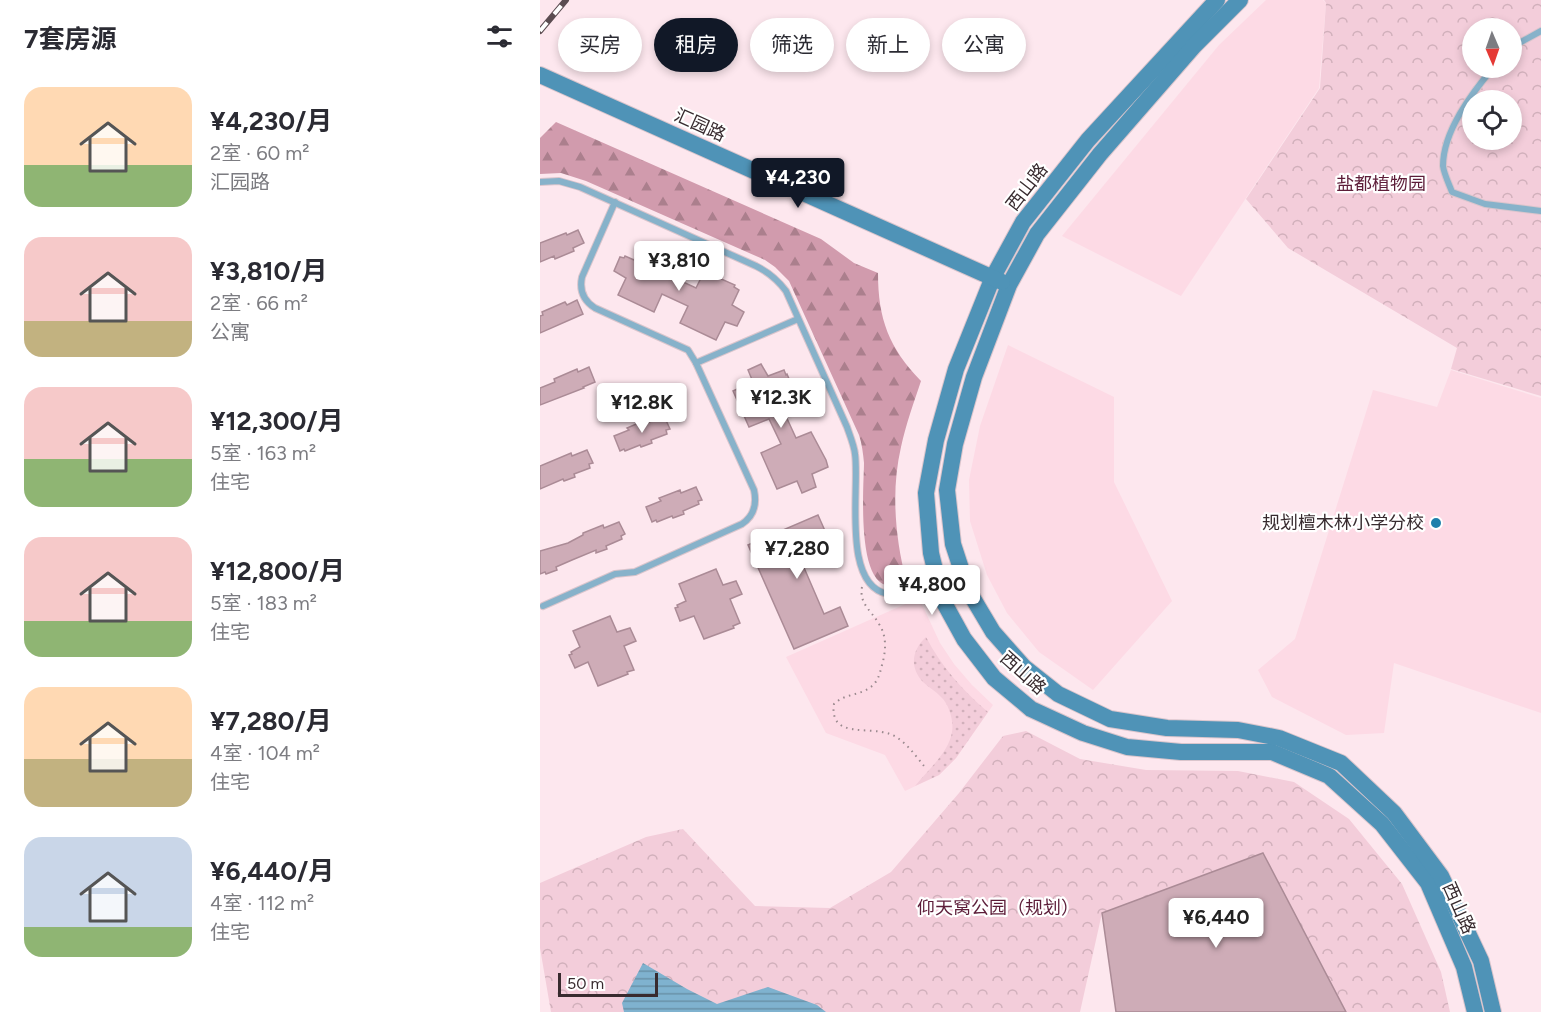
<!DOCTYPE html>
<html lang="zh">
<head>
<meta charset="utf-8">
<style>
	body { margin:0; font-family:Figtree,"Noto Sans SC",sans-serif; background:#f7f7f7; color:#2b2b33; height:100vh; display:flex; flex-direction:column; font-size:22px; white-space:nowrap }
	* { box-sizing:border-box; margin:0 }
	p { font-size:20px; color:#7c7c81 }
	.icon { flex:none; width:33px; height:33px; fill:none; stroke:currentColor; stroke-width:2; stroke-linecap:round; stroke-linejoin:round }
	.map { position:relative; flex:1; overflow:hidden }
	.panel { display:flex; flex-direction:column; background:#fff; width:540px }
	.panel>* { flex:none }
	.hud { position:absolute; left:18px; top:18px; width:570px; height:54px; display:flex; gap:12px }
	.needle { width:39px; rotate:178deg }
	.buttons { position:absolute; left:922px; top:18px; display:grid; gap:12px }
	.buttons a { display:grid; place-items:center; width:60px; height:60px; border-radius:50%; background:#fff; box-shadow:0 3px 9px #0003; font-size:30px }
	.scale { position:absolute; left:18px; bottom:15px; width:100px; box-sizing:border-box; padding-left:6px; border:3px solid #382b2f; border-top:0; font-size:16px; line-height:21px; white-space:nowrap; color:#382b2f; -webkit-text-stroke:4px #fff; paint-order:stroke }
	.price { position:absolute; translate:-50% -51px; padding:0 14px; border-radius:6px; background:#fff; color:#222; font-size:20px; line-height:39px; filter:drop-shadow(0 2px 3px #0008) }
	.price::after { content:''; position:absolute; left:50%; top:36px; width:18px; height:14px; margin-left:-9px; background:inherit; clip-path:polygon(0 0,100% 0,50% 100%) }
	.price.current { background:#111827; color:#fff }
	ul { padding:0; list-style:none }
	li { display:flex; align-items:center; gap:18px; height:150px; padding:0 24px }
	li span { display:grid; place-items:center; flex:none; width:168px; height:120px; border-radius:18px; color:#555 }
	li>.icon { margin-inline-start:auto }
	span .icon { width:72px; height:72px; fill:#fffc; stroke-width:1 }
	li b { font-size:26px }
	h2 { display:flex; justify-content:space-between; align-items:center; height:72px; padding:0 24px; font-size:26px }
	.chip { padding:0 21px; border-radius:27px; background:#fff; box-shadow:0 3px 9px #0003; font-size:21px; line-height:54px }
	.chip.current { background:#111827; color:#fff }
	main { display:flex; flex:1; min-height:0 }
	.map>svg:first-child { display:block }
</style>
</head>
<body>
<main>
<section class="panel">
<h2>7套房源<svg class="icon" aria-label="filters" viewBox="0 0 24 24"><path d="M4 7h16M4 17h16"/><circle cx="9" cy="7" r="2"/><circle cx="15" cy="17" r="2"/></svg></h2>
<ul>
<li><span style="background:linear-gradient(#ffd9b3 65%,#8fb573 0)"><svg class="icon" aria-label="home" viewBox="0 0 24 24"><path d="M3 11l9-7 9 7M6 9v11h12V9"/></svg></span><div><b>¥4,230/月</b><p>2室 · 60 m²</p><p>汇园路</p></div></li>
<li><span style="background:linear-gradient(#f6c9c9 70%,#c2b280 0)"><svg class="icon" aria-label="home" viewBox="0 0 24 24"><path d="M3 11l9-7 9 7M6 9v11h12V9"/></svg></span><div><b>¥3,810/月</b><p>2室 · 66 m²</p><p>公寓</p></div></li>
<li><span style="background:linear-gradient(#f6c9c9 60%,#8fb573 0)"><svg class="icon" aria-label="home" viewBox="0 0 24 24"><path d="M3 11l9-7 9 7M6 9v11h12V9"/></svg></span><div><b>¥12,300/月</b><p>5室 · 163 m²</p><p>住宅</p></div></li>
<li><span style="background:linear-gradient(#f6c9c9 70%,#8fb573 0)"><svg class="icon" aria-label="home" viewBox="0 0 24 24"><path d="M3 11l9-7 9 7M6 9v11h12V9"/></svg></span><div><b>¥12,800/月</b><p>5室 · 183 m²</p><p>住宅</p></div></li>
<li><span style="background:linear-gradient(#ffd9b3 60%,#c2b280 0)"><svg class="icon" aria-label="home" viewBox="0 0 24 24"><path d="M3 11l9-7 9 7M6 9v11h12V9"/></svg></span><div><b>¥7,280/月</b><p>4室 · 104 m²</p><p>住宅</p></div></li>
<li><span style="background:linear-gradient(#c9d6e8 75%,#8fb573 0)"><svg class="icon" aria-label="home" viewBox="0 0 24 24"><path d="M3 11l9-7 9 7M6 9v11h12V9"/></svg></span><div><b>¥6,440/月</b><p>4室 · 112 m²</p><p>住宅</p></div></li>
</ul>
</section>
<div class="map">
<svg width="1001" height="1012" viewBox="0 0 1001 1012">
	<defs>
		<pattern id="grass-dots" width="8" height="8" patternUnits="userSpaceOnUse" patternTransform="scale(1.5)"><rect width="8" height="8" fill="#f3cdda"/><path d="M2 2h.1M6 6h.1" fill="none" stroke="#d1b0bb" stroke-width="1.8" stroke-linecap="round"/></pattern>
		<pattern id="forest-firs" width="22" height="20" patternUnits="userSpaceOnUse" patternTransform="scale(1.5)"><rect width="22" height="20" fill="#d19bad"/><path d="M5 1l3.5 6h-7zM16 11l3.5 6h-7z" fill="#ab7f8d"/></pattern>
		<pattern id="park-crowns" width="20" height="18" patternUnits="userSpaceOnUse" patternTransform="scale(1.5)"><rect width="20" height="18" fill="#f3cdda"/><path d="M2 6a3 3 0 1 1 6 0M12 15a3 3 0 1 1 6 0" fill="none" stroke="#d1b0bb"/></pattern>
		<pattern id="water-rules" width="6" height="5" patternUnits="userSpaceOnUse" patternTransform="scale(1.5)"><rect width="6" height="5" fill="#7fb2cf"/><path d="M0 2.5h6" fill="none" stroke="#6991a8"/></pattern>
	</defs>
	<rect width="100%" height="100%" fill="#fde7ee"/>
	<!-- built -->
	<g fill="#fddae5">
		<polygon points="726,0 783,0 786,3 779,88 641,296 522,236 679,45"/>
		<polygon points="468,345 574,397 574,482 632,601 553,690 499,652 467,613 447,575 430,521 429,480 440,426"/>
		<polygon points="911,370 1001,398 1001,713 854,663 844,733 806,735 732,697 718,670 755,639 833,390 897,407"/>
		<polygon points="379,598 400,643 414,664 432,685 453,705 416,758 399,775 365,791 345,755 286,733 246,657"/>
	</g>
	<!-- grass -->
	<path fill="url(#grass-dots)" d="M386,637C401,666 423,691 448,712L416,758L399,775L375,786C388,770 409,752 412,732C414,721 409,704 401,697C396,691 389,688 383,682C369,667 372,650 386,637Z"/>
	<!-- forest -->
	<path fill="url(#forest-firs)" d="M16,122L281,239L314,263L338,273C338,319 349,348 381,381C374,402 366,424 361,447C351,490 355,537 366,580C313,614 324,486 324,463C323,453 322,444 319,435L249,281L235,267L225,260L46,181L21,173L0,174V138Z"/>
	<!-- park -->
	<g fill="url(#park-crowns)" fill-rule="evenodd">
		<path d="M784,0H1001V396L911,369L917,348L748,248L706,199L780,88L786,3ZM933,28H972V68H933ZM933,100H972V140H933Z"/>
		<polygon points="486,731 540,759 606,770 698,771 754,782 809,819 862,884 901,972 910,1012 805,1012 562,913 540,1012 11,1012 0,948 0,883 106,837 143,829 215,906 290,908 351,872 419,793 463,736"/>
	</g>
	<!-- water -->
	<polygon fill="url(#water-rules)" points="103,963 147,989 177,1004 228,987 277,1005 286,1012 84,1012 82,1003"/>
	<!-- building -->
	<g fill="#ceacb7" stroke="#ab8b96" stroke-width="1.5">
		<polygon points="38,230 44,243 33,248 34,251 15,259 14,256 0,262 0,243 26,233 27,235"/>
		<polygon points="101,246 107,249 108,246 133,257 132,259 137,262 130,276 156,288 163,274 169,276 170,274 195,285 194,287 199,290 192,305 204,312 197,326 185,322 176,340 140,323 148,306 122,294 114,312 78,295 86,278 74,271 80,257 84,258 85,256 94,260"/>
		<polygon points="37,300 43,314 0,333 0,316 3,315 2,312 25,302 27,305"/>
		<polygon points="221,364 228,376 244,370 246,375 247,374 260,405 244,412 256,438 271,432 286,460 288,467 272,474 276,487 262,493 257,481 237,489 221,453 241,444 229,419 209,427 193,391 213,382 208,370"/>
		<polygon points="49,367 55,382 43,387 44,388 0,405 0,388 15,382 14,379 37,369 38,372"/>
		<polygon points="124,416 130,429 126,430 127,434 111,440 112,443 101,447 100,445 85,451 84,449 80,451 74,436 89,430 87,428 108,419 109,422"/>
		<polygon points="47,450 53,463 49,464 50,468 34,474 35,477 24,481 23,479 0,489 0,466 31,453 32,456"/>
		<polygon points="156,487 162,500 158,501 159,504 143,511 144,514 133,518 132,516 117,522 116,520 112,522 106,507 121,501 119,498 140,490 141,493"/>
		<polygon points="278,515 293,549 262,563 284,614 300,607 308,626 254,649 208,545"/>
		<polygon points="79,522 85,534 81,536 82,539 66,546 67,549 56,553 56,550 32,560 16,567 17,570 6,574 5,572 0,574 0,551 28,543 43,535 43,533 63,525 64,528"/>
		<polygon points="176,569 183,585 196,581 202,594 190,599 200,623 193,626 194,628 164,639 154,616 140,621 135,608 138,607 137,605 146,601 139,584"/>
		<polygon points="70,616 77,632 90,628 96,641 84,646 94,670 87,672 88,674 58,686 48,662 35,668 29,655 32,654 31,652 40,647 33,631"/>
		<polygon points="723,853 806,1012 576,1012 562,913"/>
	</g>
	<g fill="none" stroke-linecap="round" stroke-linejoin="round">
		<defs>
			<g id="lane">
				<polyline points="972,47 1001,31"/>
				<path d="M953,68C932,93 903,131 903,166C904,174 909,184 912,192L945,204L1001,211"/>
				<path d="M0,182L19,181L40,187L216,266C228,272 237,279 246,291L307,427C310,436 314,445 315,454C320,487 301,586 348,594C363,596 383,585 397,580"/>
				<polyline points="156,363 258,319"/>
				<path d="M3,606L75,574L95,572L202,524C214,516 217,504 214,490L156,363L148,350L55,308C44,301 39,291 42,277L75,202"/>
			</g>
			<g id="secondary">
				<polyline points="677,0 548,140 483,222 453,277 416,369 396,440 386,493 391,553 402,599 424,639 454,678 491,709 543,733 587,747 641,752 732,752 789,776 842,824 888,883 924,967 935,1012"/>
				<polyline points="700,0 654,46 560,154 497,234 469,285 434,377 415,444 407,490 413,544 428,590 453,632 484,667 518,694 570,719 627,728 698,730 739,738 801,763 854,813 901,876 941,961 953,1012"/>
				<polyline points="0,75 462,282"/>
			</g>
		</defs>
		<!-- lane casing -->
		<use href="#lane" stroke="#dac5cc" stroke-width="8"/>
		<!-- secondary casing -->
		<use href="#secondary" stroke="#dac5cc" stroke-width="18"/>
		<!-- path -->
		<path stroke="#9a898e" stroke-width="2" stroke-dasharray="1.5 4.5" stroke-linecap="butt" d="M322,587C319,604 331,610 339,624C347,636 346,651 342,665C340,673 338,681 332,686C321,696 305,693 294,704C289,739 329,726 350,734C364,739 375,755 384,766"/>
		<!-- lane -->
		<use href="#lane" stroke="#87b2ca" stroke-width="6"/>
		<!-- secondary -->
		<use href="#secondary" stroke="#4f93b7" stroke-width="16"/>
		<defs>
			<polyline id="rail" points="0,31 26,0"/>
		</defs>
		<!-- rail casing -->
		<use href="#rail" stroke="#5b4c51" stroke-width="6"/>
		<!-- rail -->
		<use href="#rail" stroke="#fff" stroke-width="4" stroke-dasharray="11" stroke-linecap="butt"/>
	</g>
	<!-- markers -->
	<circle fill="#1e80ac" stroke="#fff" stroke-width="2" cx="896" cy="523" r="6"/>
	<g text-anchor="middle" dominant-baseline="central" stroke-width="4.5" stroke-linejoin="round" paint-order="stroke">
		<!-- street labels -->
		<g font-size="18" fill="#382b2f" stroke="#fff">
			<text transform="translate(160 125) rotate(24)">汇园路</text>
			<text transform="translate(487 187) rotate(-52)">西山路</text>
			<text transform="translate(483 673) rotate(42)">西山路</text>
			<text transform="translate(919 908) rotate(66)">西山路</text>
		</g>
		<!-- park labels -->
		<g font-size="18" fill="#5d1d39" stroke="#fff">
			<text x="841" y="184">盐都植物园</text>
			<text x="458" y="908">仰天窝公园（规划）</text>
		</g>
		<!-- poi labels -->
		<g font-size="18" fill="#382b2f" stroke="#fff" text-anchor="end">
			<text x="884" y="523">规划檀木林小学分校</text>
		</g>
	</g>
</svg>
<div class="buttons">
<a><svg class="needle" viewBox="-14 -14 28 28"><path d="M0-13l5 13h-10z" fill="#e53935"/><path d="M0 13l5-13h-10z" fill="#7c7c81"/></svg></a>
<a><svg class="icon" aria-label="locate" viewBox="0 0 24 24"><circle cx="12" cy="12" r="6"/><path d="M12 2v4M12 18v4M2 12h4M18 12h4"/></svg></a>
</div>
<div class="scale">50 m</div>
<b class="price current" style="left:258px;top:209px">¥4,230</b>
<b class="price" style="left:139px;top:292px">¥3,810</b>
<b class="price" style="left:241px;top:429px">¥12.3K</b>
<b class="price" style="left:102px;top:434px">¥12.8K</b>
<b class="price" style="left:257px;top:580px">¥7,280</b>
<b class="price" style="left:392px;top:616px">¥4,800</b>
<b class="price" style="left:676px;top:949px">¥6,440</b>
<div class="hud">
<a class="chip">买房</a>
<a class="chip current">租房</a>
<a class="chip">筛选</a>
<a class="chip">新上</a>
<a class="chip">公寓</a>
</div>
</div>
</main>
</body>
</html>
